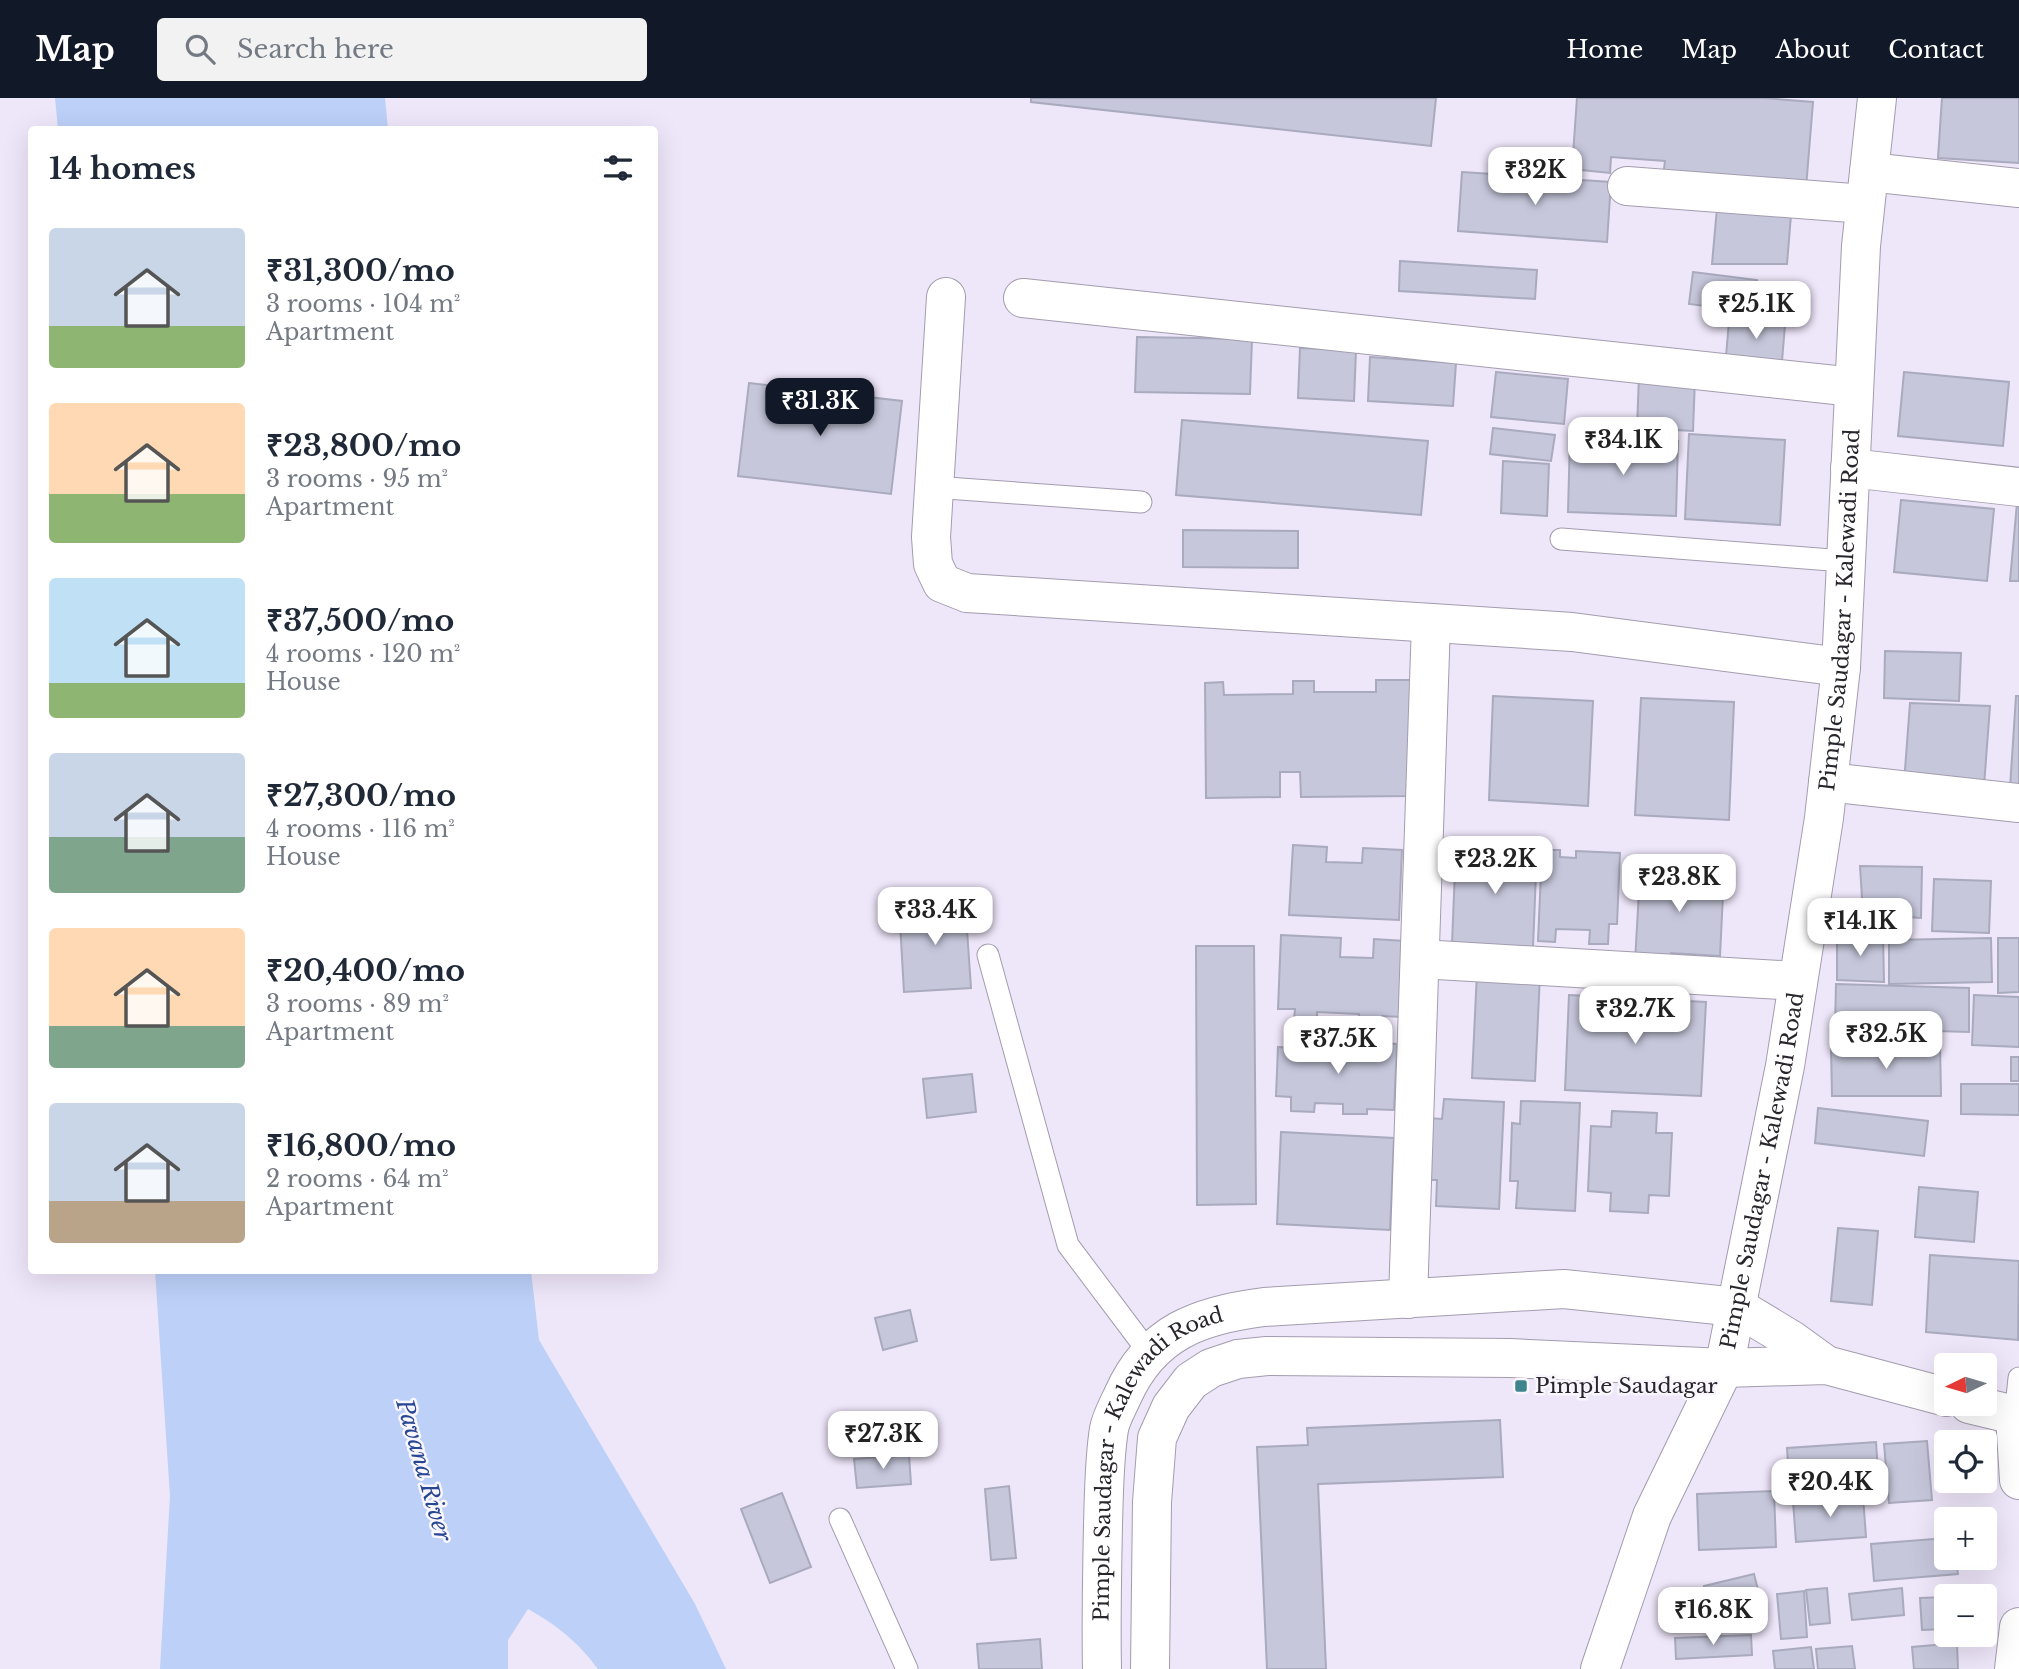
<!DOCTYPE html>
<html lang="en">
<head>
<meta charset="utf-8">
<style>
	body { margin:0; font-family:"Libre Baskerville",serif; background:#f2f2f3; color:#1f2937; height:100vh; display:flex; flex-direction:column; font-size:26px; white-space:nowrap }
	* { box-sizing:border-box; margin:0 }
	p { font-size:23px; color:#747a83 }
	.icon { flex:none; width:38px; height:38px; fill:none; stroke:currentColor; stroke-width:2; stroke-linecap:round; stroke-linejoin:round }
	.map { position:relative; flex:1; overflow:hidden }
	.sheet { position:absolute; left:28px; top:28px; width:630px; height:1148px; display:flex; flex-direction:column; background:#fff; border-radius:7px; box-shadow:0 7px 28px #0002 }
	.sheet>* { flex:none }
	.needle { width:46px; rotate:265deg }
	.buttons { position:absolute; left:1934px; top:1255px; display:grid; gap:14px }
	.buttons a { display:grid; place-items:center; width:63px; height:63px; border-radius:7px; background:#fff; box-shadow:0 7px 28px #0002; font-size:35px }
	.price { position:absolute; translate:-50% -60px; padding:0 16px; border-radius:14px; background:#fff; color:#222; font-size:23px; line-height:46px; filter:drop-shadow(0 2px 4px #0008) }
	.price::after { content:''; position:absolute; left:50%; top:42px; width:21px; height:16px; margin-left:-10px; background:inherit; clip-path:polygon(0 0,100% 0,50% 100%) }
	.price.selected { background:#111827; color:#fff }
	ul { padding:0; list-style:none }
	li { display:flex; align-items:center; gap:21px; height:175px; padding:0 21px }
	li span { display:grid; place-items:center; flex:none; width:196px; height:140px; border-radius:7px; color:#555 }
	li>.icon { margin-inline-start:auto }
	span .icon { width:84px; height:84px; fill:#fffc; stroke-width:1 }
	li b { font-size:30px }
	h2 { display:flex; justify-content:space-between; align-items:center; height:84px; padding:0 21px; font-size:30px }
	header { display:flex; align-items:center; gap:42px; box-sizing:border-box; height:98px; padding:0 35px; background:#111827; color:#fff }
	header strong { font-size:33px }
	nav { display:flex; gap:38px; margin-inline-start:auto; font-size:24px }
	.search { width:490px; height:63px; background:#f2f2f3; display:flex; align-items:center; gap:18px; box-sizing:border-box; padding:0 24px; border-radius:7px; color:#747a83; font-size:26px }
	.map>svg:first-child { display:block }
</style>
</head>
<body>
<header>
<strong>Map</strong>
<div class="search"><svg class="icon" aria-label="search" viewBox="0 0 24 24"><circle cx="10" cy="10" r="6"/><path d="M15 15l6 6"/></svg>Search here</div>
<nav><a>Home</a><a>Map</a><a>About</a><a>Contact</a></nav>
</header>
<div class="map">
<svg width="2019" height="1571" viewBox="0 0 2019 1571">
	<rect width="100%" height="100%" fill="#eee6f9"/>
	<!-- water -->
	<g fill="#bcd0f8">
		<polygon points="55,0 385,0 388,31 58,31"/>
		<path d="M155,1173H531L539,1242L695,1506L726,1571H598C577,1543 558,1528 528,1511L508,1542V1571H160L170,1398Z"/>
	</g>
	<!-- building -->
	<g fill="#c6c7db" stroke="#a9aabd" stroke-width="2">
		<polygon points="1031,0 1436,0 1431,48 1031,4"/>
		<polygon points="1577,0 1764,0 1813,4 1806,90 1663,79 1665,63 1611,59 1610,75 1572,71"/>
		<polygon points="1942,0 2019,0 2019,65 1938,60"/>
		<polygon points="1462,74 1611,84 1607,144 1458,133"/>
		<polygon points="1717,110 1791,117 1787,166 1712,166"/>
		<polygon points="1400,163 1537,172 1535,201 1399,193"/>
		<polygon points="1693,174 1757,182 1753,214 1689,206"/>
		<polygon points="1729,223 1785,227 1782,263 1726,258"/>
		<polygon points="1137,239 1252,241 1250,296 1135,294"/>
		<polygon points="1300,250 1356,252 1354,303 1298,300"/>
		<polygon points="1370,259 1456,265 1453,308 1368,303"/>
		<polygon points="1496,274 1568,281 1564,326 1491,319"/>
		<polygon points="1904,274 2009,284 2003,348 1898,338"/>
		<polygon points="1639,277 1695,280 1693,333 1637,330"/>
		<polygon points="749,285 902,303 891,396 738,378"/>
		<polygon points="1182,322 1428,343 1421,417 1176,397"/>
		<polygon points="1493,330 1555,337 1551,363 1490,356"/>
		<polygon points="1689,336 1785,342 1780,427 1685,421"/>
		<polygon points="1570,340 1678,343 1676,418 1568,414"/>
		<polygon points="1503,363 1549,366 1547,418 1501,415"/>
		<polygon points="1901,402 1994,411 1987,483 1894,474"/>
		<polygon points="2017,405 2019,405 2019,483 2010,483"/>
		<polygon points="1183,432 1298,433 1298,470 1183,469"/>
		<polygon points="1885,553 1961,555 1959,603 1884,600"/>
		<polygon points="1376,582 1410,582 1412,698 1301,699 1300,674 1280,674 1280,699 1206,700 1205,585 1223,584 1224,597 1293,596 1293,583 1314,583 1314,594 1376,594"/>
		<polygon points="1493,598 1593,603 1588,708 1489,702"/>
		<polygon points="2016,598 2019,598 2019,690 2010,690"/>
		<polygon points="1641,600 1734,604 1729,722 1635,717"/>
		<polygon points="1910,605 1990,608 1984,688 1904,685"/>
		<polygon points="1293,747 1327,749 1326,764 1362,765 1363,750 1402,752 1399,822 1289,817"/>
		<polygon points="1456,747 1537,750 1533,850 1452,846"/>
		<polygon points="1542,752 1560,752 1560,759 1576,760 1576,753 1620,755 1617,826 1609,826 1608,846 1589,846 1590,832 1556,831 1555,844 1538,843"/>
		<polygon points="1674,767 1703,768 1703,775 1724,776 1720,858 1671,855 1671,865 1635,864 1640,775 1674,776"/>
		<polygon points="1860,768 1922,769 1921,820 1863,816"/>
		<polygon points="1934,781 1991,783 1989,835 1932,833"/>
		<polygon points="965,803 971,890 904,894 899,807"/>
		<polygon points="1837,835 1883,837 1884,884 1837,882"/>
		<polygon points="1281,837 1341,840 1340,859 1373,860 1374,841 1405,843 1402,919 1382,918 1381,926 1359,925 1359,916 1317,914 1317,923 1294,922 1295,911 1278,911"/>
		<polygon points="1991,840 1992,884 1889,886 1889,842"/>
		<polygon points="1998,840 2019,840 2019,894 1998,895"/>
		<polygon points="1196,848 1254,848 1256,1106 1197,1107"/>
		<polygon points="1477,874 1540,877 1535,983 1472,980"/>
		<polygon points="1836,886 1969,890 1969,934 1835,930"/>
		<polygon points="1569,897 1706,904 1701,998 1565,992"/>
		<polygon points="1974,897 2019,899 2019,949 1972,947"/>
		<polygon points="1294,941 1315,942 1315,948 1348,949 1349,943 1397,946 1394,1012 1367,1011 1367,1016 1343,1016 1343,1006 1315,1005 1314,1014 1291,1013 1291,999 1276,998 1278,949 1294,950"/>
		<polygon points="1940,947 1941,998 1832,998 1831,948"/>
		<rect x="2011" y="959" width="8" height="24"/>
		<polygon points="972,976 976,1014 927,1020 923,981"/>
		<polygon points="1961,986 2019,986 2019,1017 1961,1016"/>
		<polygon points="1444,1001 1504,1004 1499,1111 1436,1108 1437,1082 1426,1082 1429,1020 1442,1021"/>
		<polygon points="1521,1003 1580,1005 1575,1113 1516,1110 1518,1083 1510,1083 1512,1025 1520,1026"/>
		<polygon points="1818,1010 1928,1023 1924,1058 1815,1045"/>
		<polygon points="1612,1013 1657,1015 1656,1035 1672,1035 1669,1098 1649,1097 1648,1115 1610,1113 1611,1095 1588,1093 1591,1028 1611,1029"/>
		<polygon points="1281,1034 1394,1040 1390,1132 1277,1126"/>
		<polygon points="1919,1089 1978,1094 1974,1144 1915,1139"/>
		<polygon points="1838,1130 1878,1133 1872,1207 1831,1203"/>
		<polygon points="1930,1157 2019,1163 2018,1242 1926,1234"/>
		<polygon points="910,1212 917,1243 883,1252 875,1220"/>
		<polygon points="1500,1322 1503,1379 1318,1386 1326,1571 1267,1571 1257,1349 1308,1347 1307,1330"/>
		<polygon points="1927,1343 1932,1402 1889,1405 1884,1346"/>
		<polygon points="1876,1344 1879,1389 1790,1395 1787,1350"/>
		<polygon points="909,1357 911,1386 857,1390 854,1361"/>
		<polygon points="1009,1388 1016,1460 991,1462 985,1391"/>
		<polygon points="1774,1393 1776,1449 1699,1452 1697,1396"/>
		<polygon points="782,1395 811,1469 770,1485 741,1411"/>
		<polygon points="1863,1398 1866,1439 1796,1444 1793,1403"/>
		<polygon points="1946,1440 1946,1460 1956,1460 1958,1476 1874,1483 1871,1446"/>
		<polygon points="1754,1476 1763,1512 1713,1525 1704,1488"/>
		<polygon points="1827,1490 1830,1525 1810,1527 1806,1492"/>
		<polygon points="1902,1490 1904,1517 1852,1522 1849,1496"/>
		<polygon points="1804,1493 1807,1539 1781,1541 1777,1496"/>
		<polygon points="1946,1499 1946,1531 1922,1532 1920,1500"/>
		<polygon points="1751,1537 1752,1557 1676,1561 1675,1540"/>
		<polygon points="1040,1541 1042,1571 979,1571 977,1546"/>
		<polygon points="1957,1545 1958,1571 1914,1571 1912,1549"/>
		<polygon points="1852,1548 1855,1571 1818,1571 1816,1551"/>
		<polygon points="1811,1549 1814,1571 1775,1571 1773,1553"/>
	</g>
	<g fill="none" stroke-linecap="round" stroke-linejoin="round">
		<defs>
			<g id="lane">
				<polyline points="933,389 1141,404"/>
				<polyline points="1561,441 1844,463"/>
				<polyline points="988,857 1068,1147 1150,1256"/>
				<polyline points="2015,1318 2019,1280"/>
				<polyline points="840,1421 907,1571"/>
			</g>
			<g id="street">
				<polyline points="1869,74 2019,90"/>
				<polyline points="1627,88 1865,106"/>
				<polyline points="946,199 931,439 933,466 942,485 967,495 1572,534 1841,569"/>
				<polyline points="1023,200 1854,289"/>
				<polyline points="1850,370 2019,389"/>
				<polyline points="1828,684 2019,705"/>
				<polyline points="1420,861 1798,883"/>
				<polyline points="1408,1201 1431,525"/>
				<polyline points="2015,1318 2019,1382"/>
				<polyline points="1600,1571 1652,1418 1724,1270"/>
				<polyline points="2014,1571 2019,1529"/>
			</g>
			<g id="secondary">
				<polyline points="1969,1306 2019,1318"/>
				<path id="s1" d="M1102,1571C1101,1523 1102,1475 1103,1427C1104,1395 1104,1362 1109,1331C1111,1320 1118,1308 1123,1297C1151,1234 1200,1217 1264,1209L1564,1191L1737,1209L1790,1241L1826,1267"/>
				<polyline points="1150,1571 1152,1404 1157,1340 1171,1309 1191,1283 1211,1270 1238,1261 1267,1258 1510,1260 1724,1270 1826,1267 1946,1299"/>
			</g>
			<g id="primary">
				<path id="s2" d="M1724,1270L1785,968L1824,720L1841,569L1861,148L1877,0"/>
			</g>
		</defs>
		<!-- lane casing -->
		<use href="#lane" stroke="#a39cae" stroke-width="23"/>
		<!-- street casing -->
		<use href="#street" stroke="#a39cae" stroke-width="40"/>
		<!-- secondary casing -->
		<use href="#secondary" stroke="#a39cae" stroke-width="40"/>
		<!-- primary casing -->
		<use href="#primary" stroke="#a39cae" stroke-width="40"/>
		<!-- lane -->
		<use href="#lane" stroke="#fff" stroke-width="21"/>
		<!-- street -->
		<use href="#street" stroke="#fff" stroke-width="38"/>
		<!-- secondary -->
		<use href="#secondary" stroke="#fff" stroke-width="38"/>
		<!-- primary -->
		<use href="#primary" stroke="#fff" stroke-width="38"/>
	</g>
	<!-- markers -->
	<rect fill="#3e858d" stroke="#f9f6fd" stroke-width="2.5" x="1514" y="1281" width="14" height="14" rx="3.5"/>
	<g text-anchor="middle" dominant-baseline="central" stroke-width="5" stroke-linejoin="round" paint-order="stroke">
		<!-- street labels -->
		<g font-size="21" fill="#28252c" stroke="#f9f6fd">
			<text stroke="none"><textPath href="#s2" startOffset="768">Pimple Saudagar - Kalewadi Road</textPath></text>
			<text stroke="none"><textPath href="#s2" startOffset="201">Pimple Saudagar - Kalewadi Road</textPath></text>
			<text stroke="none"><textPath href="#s1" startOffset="229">Pimple Saudagar - Kalewadi Road</textPath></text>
		</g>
		<!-- poi labels -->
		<g font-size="21" fill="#28252c" stroke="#f9f6fd" text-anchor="start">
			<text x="1535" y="1288">Pimple Saudagar</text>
		</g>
		<!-- water labels -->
		<g font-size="23" font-style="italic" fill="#274793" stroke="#f9f6fd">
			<text transform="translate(424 1372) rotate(74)">Pavana River</text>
		</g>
	</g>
</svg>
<div class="buttons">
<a><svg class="needle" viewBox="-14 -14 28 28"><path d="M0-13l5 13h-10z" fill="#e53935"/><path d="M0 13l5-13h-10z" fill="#747a83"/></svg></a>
<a><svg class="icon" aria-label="locate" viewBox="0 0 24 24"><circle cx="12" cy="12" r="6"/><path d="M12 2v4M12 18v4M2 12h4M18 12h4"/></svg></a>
<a>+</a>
<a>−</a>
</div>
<b class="price" style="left:1535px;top:109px">₹32K</b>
<b class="price" style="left:1756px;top:243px">₹25.1K</b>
<b class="price selected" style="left:820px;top:340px">₹31.3K</b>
<b class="price" style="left:1623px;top:379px">₹34.1K</b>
<b class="price" style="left:1495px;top:798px">₹23.2K</b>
<b class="price" style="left:1679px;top:816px">₹23.8K</b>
<b class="price" style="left:935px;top:849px">₹33.4K</b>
<b class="price" style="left:1860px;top:860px">₹14.1K</b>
<b class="price" style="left:1635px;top:948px">₹32.7K</b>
<b class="price" style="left:1886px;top:973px">₹32.5K</b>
<b class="price" style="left:1338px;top:978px">₹37.5K</b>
<b class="price" style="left:883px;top:1373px">₹27.3K</b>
<b class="price" style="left:1830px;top:1421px">₹20.4K</b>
<b class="price" style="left:1713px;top:1549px">₹16.8K</b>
<section class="sheet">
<h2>14 homes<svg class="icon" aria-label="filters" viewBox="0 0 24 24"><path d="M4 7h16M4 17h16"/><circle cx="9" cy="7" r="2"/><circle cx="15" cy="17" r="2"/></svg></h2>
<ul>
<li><span style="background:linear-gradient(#c9d6e8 70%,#8fb573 0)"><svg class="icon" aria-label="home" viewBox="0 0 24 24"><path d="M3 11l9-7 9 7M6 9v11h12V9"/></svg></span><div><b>₹31,300/mo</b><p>3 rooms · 104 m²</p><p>Apartment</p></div></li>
<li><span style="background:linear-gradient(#ffd9b3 65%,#8fb573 0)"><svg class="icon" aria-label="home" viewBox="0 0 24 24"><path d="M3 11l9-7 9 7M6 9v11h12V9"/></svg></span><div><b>₹23,800/mo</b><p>3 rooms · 95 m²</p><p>Apartment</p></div></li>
<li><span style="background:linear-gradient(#bfe0f5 75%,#8fb573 0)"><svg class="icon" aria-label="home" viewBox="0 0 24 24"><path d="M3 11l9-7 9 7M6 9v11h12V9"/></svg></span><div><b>₹37,500/mo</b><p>4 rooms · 120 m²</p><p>House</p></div></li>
<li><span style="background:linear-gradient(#c9d6e8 60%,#7fa58c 0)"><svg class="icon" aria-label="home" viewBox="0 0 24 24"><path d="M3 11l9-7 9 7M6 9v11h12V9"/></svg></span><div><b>₹27,300/mo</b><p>4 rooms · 116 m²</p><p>House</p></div></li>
<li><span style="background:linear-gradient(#ffd9b3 70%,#7fa58c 0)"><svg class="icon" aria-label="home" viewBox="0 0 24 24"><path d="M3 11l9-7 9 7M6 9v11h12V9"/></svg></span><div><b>₹20,400/mo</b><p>3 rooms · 89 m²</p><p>Apartment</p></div></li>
<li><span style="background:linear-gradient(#c9d6e8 70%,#b9a48a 0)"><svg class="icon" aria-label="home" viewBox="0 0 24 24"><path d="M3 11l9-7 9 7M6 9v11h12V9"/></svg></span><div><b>₹16,800/mo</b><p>2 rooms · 64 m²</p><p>Apartment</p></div></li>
</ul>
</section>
</div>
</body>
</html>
